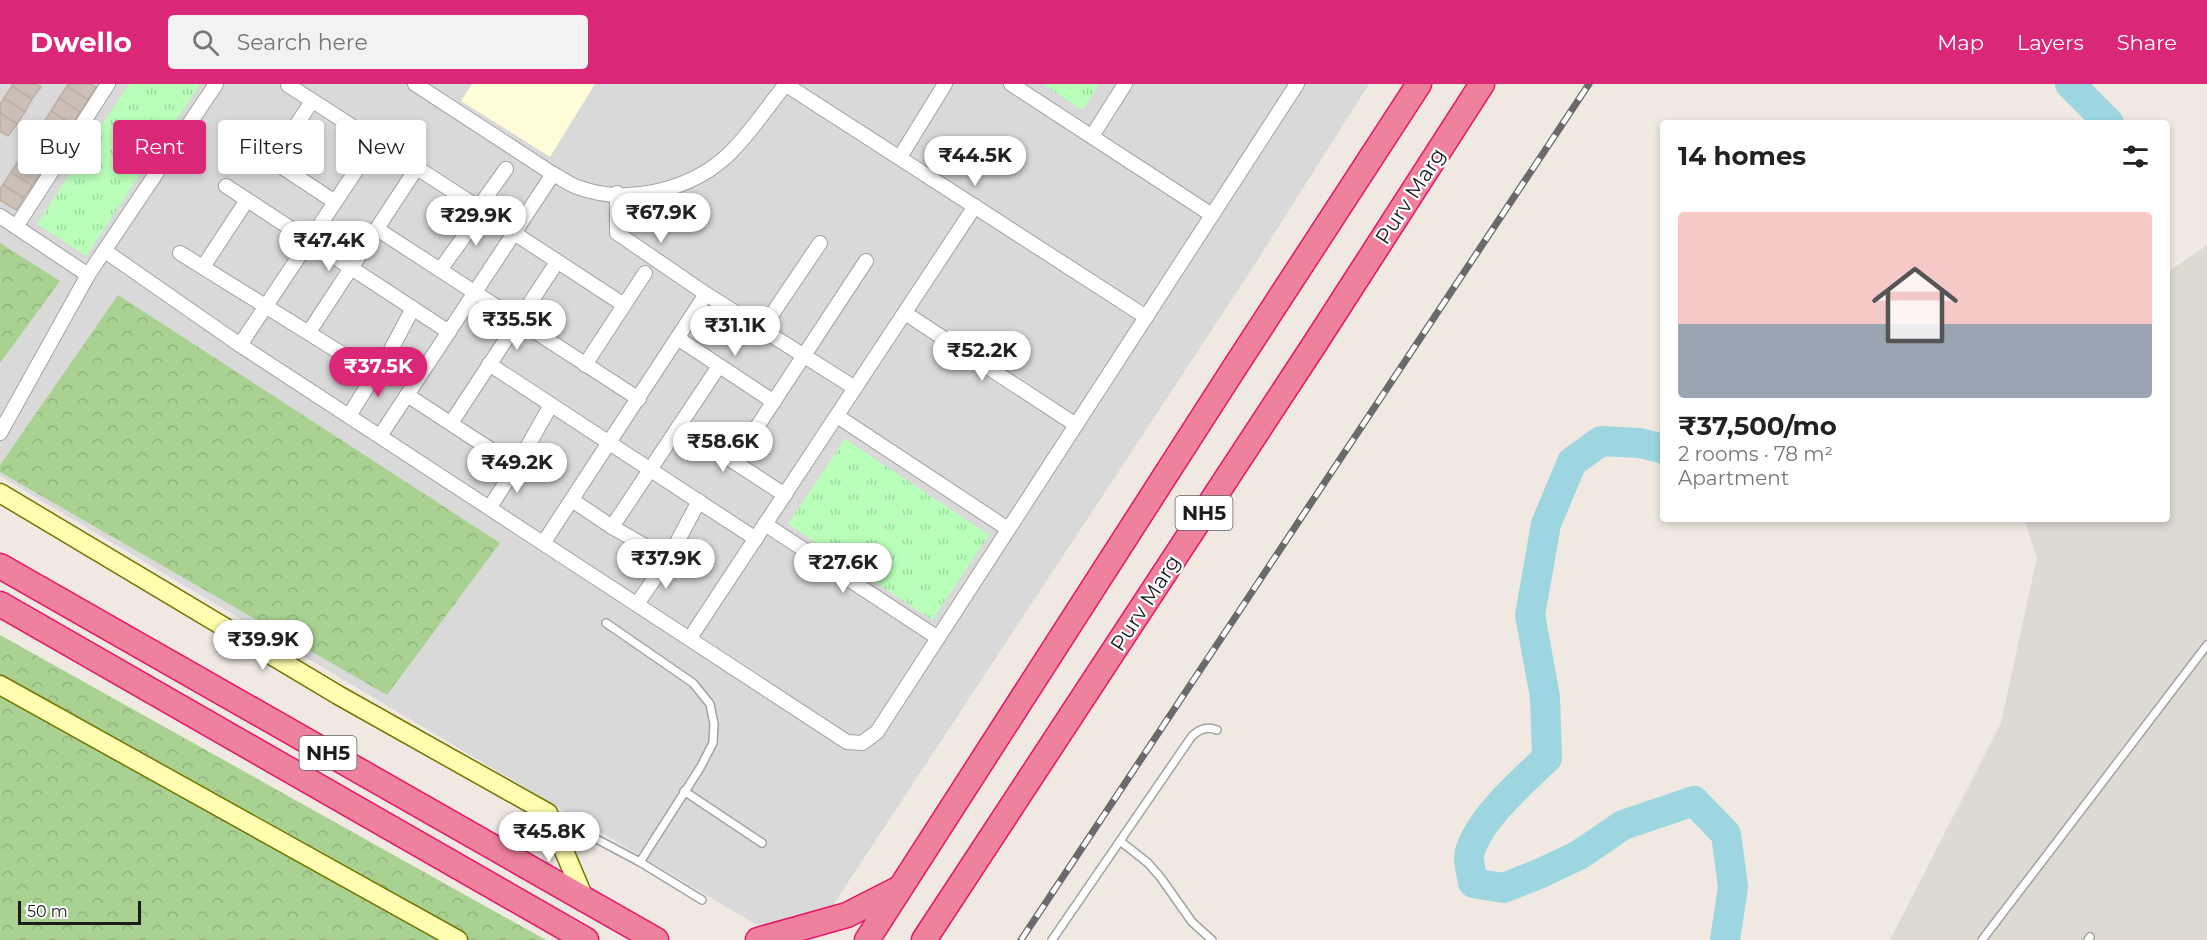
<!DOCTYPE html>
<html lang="en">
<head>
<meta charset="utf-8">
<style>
	body { margin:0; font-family:Montserrat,sans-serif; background:#f2f2f2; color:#222; height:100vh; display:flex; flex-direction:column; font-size:22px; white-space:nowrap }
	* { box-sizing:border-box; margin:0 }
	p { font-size:20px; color:#767676 }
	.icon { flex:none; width:33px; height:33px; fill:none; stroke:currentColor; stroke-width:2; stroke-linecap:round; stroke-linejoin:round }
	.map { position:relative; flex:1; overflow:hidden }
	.side { position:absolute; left:1660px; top:36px; width:510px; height:402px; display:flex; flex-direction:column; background:#fff; border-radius:6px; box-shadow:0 3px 9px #0003 }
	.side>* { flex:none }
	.hud { position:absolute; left:18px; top:36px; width:570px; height:54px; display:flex; gap:12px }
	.scale { position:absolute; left:18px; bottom:15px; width:123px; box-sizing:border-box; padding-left:6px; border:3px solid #1c1c1c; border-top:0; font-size:16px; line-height:21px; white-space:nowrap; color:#1c1c1c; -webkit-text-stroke:4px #fff; paint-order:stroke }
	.price { position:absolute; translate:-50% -51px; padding:0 14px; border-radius:21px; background:#fff; color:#222; font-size:20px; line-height:39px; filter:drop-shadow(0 2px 3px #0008) }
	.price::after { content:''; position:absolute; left:50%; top:36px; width:18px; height:14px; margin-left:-9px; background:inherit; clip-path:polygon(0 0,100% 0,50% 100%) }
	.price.current { background:#db2777; color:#fff }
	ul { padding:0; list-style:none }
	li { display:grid; align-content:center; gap:12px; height:318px; padding:0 18px }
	li span { display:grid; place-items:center; height:186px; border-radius:6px; color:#555 }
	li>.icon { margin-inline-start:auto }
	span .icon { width:108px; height:108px; fill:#fffc; stroke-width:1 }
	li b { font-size:26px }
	h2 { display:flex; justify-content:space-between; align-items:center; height:72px; padding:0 18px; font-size:26px }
	.tag { padding:0 21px; border-radius:6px; background:#fff; box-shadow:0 3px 9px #0003; font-size:21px; line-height:54px }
	.tag.current { background:#db2777; color:#fff }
	header { display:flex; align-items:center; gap:36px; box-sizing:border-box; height:84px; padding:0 30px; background:#db2777; color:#fff }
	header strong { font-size:28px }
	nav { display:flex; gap:33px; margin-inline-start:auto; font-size:21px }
	.search { width:420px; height:54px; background:#f2f2f2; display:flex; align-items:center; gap:15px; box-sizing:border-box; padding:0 21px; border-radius:6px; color:#767676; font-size:22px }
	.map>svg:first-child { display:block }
</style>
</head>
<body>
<header>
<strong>Dwello</strong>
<div class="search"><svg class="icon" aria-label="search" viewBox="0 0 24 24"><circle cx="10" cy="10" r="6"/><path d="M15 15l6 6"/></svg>Search here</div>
<nav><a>Map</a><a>Layers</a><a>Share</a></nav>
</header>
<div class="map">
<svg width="2207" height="856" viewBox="0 0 2207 856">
	<defs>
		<pattern id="forest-crowns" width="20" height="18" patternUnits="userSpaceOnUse" patternTransform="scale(1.5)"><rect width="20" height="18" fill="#a9d292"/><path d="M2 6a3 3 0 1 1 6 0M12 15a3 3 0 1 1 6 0" fill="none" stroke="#91b47d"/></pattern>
		<pattern id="park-tufts" width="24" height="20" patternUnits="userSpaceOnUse" patternTransform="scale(1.5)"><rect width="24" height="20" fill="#b9feb9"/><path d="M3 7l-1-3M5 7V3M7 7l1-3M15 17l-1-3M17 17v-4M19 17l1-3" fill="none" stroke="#9ed99e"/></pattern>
	</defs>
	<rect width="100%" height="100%" fill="#efe9e1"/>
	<!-- residential -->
	<polygon fill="#dad9d9" points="0,0 1369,0 1248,191 810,856 782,856 0,392"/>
	<!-- education -->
	<polygon fill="#fffcd9" points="472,0 595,0 550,73 461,17"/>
	<!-- airport -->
	<polygon fill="#ddd9d3" points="2207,161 2207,856 1890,856 2001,639 2037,473 2024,435 2168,435 2168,188"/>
	<!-- forest -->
	<g fill="url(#forest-crowns)">
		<polygon points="0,159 60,197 0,279"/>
		<polygon points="118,211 500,459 387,611 0,388 0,381"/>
		<polygon points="0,551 546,856 0,856"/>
	</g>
	<!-- park -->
	<g fill="url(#park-tufts)">
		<polygon points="129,0 200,0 86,172 37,140"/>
		<polygon points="1043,0 1099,0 1082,26"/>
		<polygon points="845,355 989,451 932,536 788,440"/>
	</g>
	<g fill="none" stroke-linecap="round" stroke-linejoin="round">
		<!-- river -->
		<g stroke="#9dd6e1" stroke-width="30">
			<polyline points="2070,0 2109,39"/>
			<path d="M1664,365L1640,359L1601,357L1572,378L1546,440L1530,531L1545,613L1547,674C1522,698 1481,733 1470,767C1467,775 1472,790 1473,799L1503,804L1539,790L1579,771L1623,741L1694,717L1726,750L1733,803L1725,856"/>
		</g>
	</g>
	<!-- building -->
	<g fill="#cbbfb7" stroke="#c1aea2" stroke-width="1.5">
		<polygon points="13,0 36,0 41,3 32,15 12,2"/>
		<polygon points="69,0 91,0 96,3 88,16 67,2"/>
		<polygon points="12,2 32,15 25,28 4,14"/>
		<polygon points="67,2 88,16 80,28 59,14"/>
		<polygon points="4,14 25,28 17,40 0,29 0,20"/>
		<polygon points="59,14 80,28 72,40 51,27"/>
		<polygon points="51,27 72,40 64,52 43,39"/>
		<polygon points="0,29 17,40 8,52 0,47"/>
		<polygon points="43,39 64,52 56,65 35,51"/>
		<polygon points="35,51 56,65 48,77 27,64"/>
		<polygon points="27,64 48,77 40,90 19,76"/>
		<polygon points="19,76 40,90 32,102 11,88"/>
		<polygon points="11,88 32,102 24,114 3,101"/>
		<polygon points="3,101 24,114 16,126 0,116 0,105"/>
	</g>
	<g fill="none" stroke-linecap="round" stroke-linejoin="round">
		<defs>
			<g id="lane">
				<polyline points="606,539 693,599 710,620 714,640 713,659 700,684 640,778"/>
				<polyline points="684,707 762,759"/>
				<polyline points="553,732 640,778 702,816"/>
				<polyline points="1120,757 1148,779 1161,794 1192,838 1212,856"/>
				<path d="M1052,856L1192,652C1200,645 1207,642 1217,646"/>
				<polyline points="1982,856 2207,561"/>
				<polyline points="2088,856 2090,853"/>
			</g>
			<g id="street">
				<path d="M415,0L553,90C561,94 569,100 577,103C628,122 693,106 731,68C751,48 768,22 786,0"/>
				<polyline points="785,0 1146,233"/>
				<polyline points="1011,0 1212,131"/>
				<polyline points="288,1 473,120 476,127"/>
				<polyline points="1092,52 1125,0"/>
				<polyline points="255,65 335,118"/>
				<polyline points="900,73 945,0"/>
				<polyline points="273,77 312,17"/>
				<polyline points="226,102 449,248"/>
				<polyline points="617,109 617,149 706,210 855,304"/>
				<polyline points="0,132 88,191"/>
				<polyline points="16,143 108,0"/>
				<polyline points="377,145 639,315"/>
				<polyline points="514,149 624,221"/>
				<polyline points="105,167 240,261 847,658 862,659 877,648 1297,0"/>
				<path d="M180,169L360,281C371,284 378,282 386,275L413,224"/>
				<polyline points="203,183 247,116"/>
				<polyline points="440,186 476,136 476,127 506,85"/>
				<polyline points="905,229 1076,341"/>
				<polyline points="762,245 820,159"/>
				<polyline points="309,248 416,85"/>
				<polyline points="679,255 774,318"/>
				<polyline points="240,261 375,58"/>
				<polyline points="489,280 756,455"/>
				<polyline points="585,281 645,189"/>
				<polyline points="407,311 499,371 517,381"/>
				<polyline points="349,332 381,280"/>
				<polyline points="837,332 1008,445"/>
				<polyline points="451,339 557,178"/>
				<polyline points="679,342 785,411"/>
				<polyline points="0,349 88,191 216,0"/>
				<polyline points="380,352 553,90"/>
				<polyline points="734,378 866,177"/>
				<polyline points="572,416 612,443 668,475"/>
				<polyline points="490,423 517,381 551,321"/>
				<polyline points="765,440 938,554"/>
				<polyline points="612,443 719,282"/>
				<polyline points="544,458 706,210"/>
				<polyline points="637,520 668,475 699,417"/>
				<polyline points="690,554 975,122"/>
			</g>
			<g id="secondary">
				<polyline points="0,409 338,611 548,729 584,814"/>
				<polyline points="0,601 458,856"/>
			</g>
			<g id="highway">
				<polyline points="0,482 656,856"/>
				<polyline points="0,520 586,856"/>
				<polyline points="758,856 847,831 898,805"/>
				<polyline points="867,856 1233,286 1419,0"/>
				<polyline points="924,856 1316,258 1482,0"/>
			</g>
		</defs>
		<!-- lane casing -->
		<use href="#lane" stroke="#a3a3a3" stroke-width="10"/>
		<!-- street casing -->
		<use href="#street" stroke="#a3a3a3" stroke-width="16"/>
		<!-- secondary casing -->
		<use href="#secondary" stroke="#727600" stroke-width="21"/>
		<!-- highway casing -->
		<use href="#highway" stroke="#e6156a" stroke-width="27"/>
		<!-- lane -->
		<use href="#lane" stroke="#fff" stroke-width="7"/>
		<!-- street -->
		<use href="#street" stroke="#fff" stroke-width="14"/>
		<!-- secondary -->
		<use href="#secondary" stroke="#fffdaf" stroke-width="18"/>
		<!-- highway -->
		<use href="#highway" stroke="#ee819c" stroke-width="24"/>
		<defs>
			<polyline id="rail" points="1021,856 1589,0"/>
		</defs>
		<!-- rail casing -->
		<use href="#rail" stroke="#6a6a6a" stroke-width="7"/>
		<!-- rail -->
		<use href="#rail" stroke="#fff" stroke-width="4.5" stroke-dasharray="14" stroke-linecap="butt"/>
	</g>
	<g text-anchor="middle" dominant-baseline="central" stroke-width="4.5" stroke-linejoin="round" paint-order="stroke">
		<!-- shield labels -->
		<g fill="#fff" stroke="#606060" stroke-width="1.5">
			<rect x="1175.5" y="412" width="57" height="34" rx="4.5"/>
			<rect x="299.5" y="652" width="57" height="34" rx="4.5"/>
		</g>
		<g font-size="20" font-weight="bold" fill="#1c1c1c">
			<text x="1204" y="429">NH5</text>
			<text x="328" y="669">NH5</text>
		</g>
		<!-- street labels -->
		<g font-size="21" fill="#1c1c1c" stroke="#fff">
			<text transform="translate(1410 112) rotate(-57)">Purv Marg</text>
			<text transform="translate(1145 519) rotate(-57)">Purv Marg</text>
		</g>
	</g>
</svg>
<div class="scale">50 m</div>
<b class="price" style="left:975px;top:103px">₹44.5K</b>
<b class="price" style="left:661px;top:160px">₹67.9K</b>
<b class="price" style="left:476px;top:163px">₹29.9K</b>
<b class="price" style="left:329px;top:188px">₹47.4K</b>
<b class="price" style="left:517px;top:267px">₹35.5K</b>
<b class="price" style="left:735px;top:273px">₹31.1K</b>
<b class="price" style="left:982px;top:298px">₹52.2K</b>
<b class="price current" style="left:378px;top:314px">₹37.5K</b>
<b class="price" style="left:723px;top:389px">₹58.6K</b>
<b class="price" style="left:517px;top:410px">₹49.2K</b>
<b class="price" style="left:666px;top:506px">₹37.9K</b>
<b class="price" style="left:843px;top:510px">₹27.6K</b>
<b class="price" style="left:263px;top:587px">₹39.9K</b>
<b class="price" style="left:549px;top:779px">₹45.8K</b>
<div class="hud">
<a class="tag">Buy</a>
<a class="tag current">Rent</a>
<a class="tag">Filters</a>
<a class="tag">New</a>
</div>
<section class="side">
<h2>14 homes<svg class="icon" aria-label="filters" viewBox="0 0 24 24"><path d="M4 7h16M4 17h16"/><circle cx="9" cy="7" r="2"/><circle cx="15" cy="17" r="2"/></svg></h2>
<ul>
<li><span style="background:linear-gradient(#f6c9c9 60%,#9aa5b1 0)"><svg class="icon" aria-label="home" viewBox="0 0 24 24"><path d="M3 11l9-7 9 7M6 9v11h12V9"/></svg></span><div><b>₹37,500/mo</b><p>2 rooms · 78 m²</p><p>Apartment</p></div></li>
</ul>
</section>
</div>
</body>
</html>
